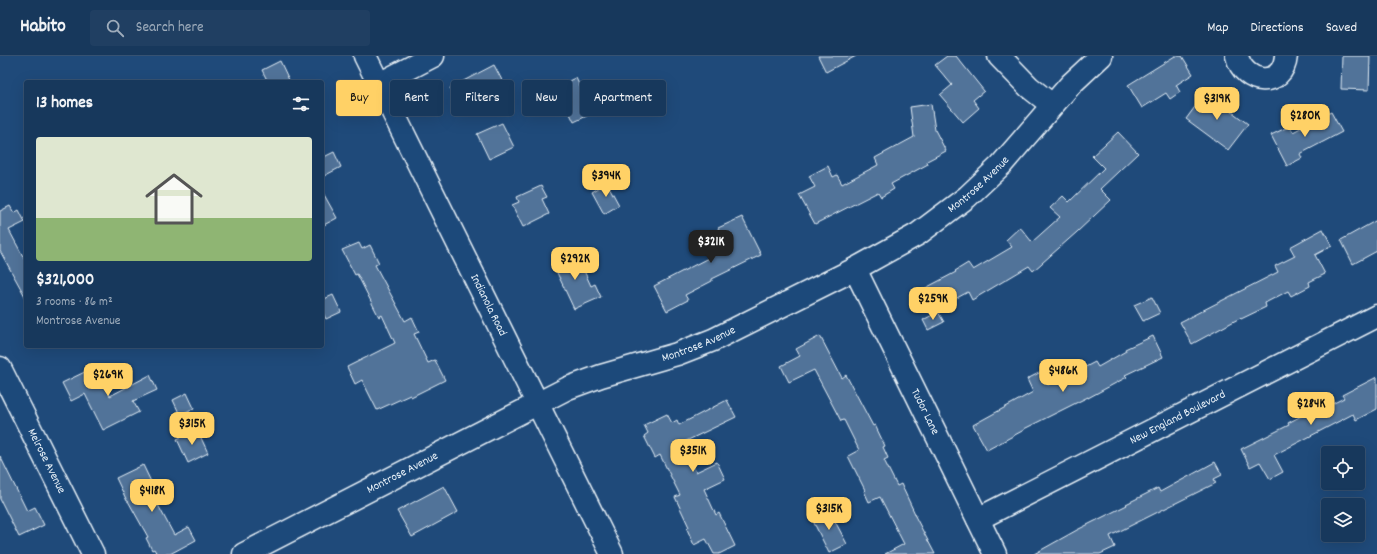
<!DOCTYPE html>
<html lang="en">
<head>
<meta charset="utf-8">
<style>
	body { margin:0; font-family:Dekko,sans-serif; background:#203f62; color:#f1f3f6; height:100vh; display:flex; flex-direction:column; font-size:15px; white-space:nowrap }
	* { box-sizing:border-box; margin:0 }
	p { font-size:13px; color:#9eacbb }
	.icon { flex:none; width:22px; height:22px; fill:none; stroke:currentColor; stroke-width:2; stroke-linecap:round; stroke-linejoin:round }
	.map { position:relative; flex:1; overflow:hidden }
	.panel { position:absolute; left:24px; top:24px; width:300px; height:268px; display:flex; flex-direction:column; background:#17385c; border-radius:4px; box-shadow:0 4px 16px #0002,0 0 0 1px #365272 }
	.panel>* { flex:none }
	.top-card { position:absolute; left:336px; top:24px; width:380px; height:36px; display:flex; gap:8px }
	.buttons { position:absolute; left:1321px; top:390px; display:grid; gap:8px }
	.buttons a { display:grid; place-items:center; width:44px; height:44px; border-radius:4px; background:#17385c; box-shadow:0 4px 16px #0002,0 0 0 1px #365272; font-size:20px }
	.price { position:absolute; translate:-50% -34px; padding:0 9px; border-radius:8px; background:#ffd166; color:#111; font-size:13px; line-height:26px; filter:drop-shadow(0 1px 2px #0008) }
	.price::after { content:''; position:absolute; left:50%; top:24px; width:12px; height:9px; margin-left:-6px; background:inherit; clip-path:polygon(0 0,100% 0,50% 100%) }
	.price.current { background:#222; color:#fff }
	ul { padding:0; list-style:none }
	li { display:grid; align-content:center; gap:8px; height:212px; padding:0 12px }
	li+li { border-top:1px solid #365272 }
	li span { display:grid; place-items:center; height:124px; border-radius:4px; color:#555 }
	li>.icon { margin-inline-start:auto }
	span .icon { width:72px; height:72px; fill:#fffc; stroke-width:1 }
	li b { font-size:17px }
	h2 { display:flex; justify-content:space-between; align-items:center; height:48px; padding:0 12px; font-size:17px }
	.chip { padding:0 14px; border-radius:4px; background:#17385c; box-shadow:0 4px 16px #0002,0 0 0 1px #365272; font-size:14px; line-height:36px }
	.chip.current { background:#ffd166; color:#111 }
	header { display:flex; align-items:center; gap:24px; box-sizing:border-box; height:56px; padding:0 20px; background:#17385c; border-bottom:1px solid #365272 }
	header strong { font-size:19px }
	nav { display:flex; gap:22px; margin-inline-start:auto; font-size:14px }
	.search { width:280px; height:36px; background:#203f62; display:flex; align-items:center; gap:10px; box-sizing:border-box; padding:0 14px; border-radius:4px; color:#9eacbb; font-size:15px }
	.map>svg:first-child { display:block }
</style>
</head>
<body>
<header>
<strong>Habito</strong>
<div class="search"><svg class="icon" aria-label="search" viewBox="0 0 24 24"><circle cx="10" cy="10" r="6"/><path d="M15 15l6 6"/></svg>Search here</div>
<nav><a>Map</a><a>Directions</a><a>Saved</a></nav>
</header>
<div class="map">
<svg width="1377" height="498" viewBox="0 0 1377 498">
	<rect width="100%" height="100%" fill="#1f4a7a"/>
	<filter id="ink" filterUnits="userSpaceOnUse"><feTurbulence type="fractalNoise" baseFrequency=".025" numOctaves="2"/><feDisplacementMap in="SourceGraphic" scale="8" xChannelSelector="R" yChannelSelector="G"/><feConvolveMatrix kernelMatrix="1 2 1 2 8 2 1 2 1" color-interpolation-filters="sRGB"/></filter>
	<g filter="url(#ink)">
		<!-- building -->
		<g fill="#517399" stroke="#e8f1f8">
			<polygon points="818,0 856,0 826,16"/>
			<polygon points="947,0 956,0 984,35 973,44 979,52 963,66 940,39 952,29 935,9"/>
			<polygon points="1175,0 1182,0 1193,18 1176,29 1180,36 1170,43 1166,37 1142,52 1128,29"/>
			<polygon points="1342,0 1370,0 1369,34 1341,33"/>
			<polygon points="280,5 290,26 268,26 262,14"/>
			<polygon points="494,9 505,30 460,51 450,32"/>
			<polygon points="576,22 593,57 574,66 557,31"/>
			<polygon points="1206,36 1248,68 1228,94 1186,63"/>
			<polygon points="931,48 935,74 946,95 927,105 928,108 891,128 894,133 881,141 878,136 815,168 799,139 815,131 809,120 828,110 833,121 837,119 842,128 878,109 875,102 914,81 910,51"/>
			<polygon points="1331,56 1342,76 1300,98 1302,102 1287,110 1271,79 1290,70 1293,76"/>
			<polygon points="502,67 514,91 489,103 477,78"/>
			<polygon points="1118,76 1138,97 1100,133 1111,144 1077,176 1033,215 1029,210 972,244 968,236 929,257 918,236 956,216 955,215 968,207 973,214 1012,191 1006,184 1020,171 1032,186 1060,161 1050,152 1063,140 1069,146 1104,112 1092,100"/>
			<polygon points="334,96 341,111 322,121 322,102"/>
			<polygon points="607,127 619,149 604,158 592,136"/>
			<polygon points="541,130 547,141 542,143 549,158 523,171 512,149 519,146 517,141"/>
			<polygon points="322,135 337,162 322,170"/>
			<polygon points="10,150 14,157 19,154 25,166 9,174 26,206 26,242 0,195 0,155"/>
			<polygon points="742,161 761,199 712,223 712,225 685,239 688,244 667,255 654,230 716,198 711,187 722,181 718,172"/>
			<polygon points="1377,164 1377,195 1353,208 1341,184"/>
			<polygon points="1323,173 1332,190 1315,199 1325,218 1309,226 1310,230 1291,240 1288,235 1265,247 1266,251 1241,263 1240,262 1192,288 1180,266 1278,216 1275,210 1295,200 1290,191"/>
			<polygon points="359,187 362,193 370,189 379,207 375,209 405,265 412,261 419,276 414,278 428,307 435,304 445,324 411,341 410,339 377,354 362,324 355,328 347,311 395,287 382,259 379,261 357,218 355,219 342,194"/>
			<polygon points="575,195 591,230 595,228 601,241 574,253 552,206"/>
			<polygon points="333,239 341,256 326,263 322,255 322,244"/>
			<polygon points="1152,241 1160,257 1143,265 1134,249"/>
			<polygon points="938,256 944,266 928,274 923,264"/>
			<polygon points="820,280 842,322 846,319 873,370 875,369 885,390 883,391 888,402 884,404 897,430 901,428 916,460 915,460 935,498 885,498 904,488 880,441 869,446 864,435 865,434 848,400 859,394 844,364 841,365 814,314 789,326 781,310 800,300 796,293"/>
			<polygon points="1153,280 1163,301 1125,319 1127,321 1088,342 1088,341 1024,373 1024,374 987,394 973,369 1033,336 1027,323 1041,316 1048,329 1054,325 1055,327 1095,306 1098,311 1126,295 1125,293"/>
			<polygon points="95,311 110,340 150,319 157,334 133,345 139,356 103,374 85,338 71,345 62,327"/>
			<polygon points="1377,321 1377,353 1356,364 1353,358 1274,399 1283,416 1270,423 1260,406 1250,411 1241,393 1289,369 1288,367 1320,350 1322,353 1344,342 1342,339"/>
			<polygon points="187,337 194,352 180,359 173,344"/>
			<polygon points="727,344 736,361 682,387 696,416 717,406 725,423 704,433 716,459 719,457 735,490 719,498 714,498 706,483 694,489 687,473 689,471 675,441 680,439 660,399 655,402 644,380 648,377 644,369 667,358 672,367 677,364 679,369"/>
			<polygon points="197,373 208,397 188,407 177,383"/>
			<polygon points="0,400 27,455 35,451 44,469 19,481 0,443"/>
			<polygon points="1215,406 1222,419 1214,423 1216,427 1110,480 1115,491 1100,498 1034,498 1077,474 1127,449 1126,448 1158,432 1160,436"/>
			<polygon points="143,409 154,432 150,434 174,479 189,471 196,484 170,498 157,498 154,493 152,494 146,482 148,481 128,445 127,445 116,422"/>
			<polygon points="444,430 458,456 412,481 397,455"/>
			<polygon points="828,452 847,488 829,497 811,461"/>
		</g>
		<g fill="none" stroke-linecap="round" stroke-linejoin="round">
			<defs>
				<g id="minor">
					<path id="s1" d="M365,0L612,498"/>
					<polyline points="999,0 1029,31 1052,49"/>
					<path d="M1237,0C1244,29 1283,33 1286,0"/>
					<polyline points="379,28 433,0"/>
					<path id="s2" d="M855,213L995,498"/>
					<path id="s3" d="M0,312L93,498"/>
					<path id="s4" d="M978,463L1377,260"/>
					<path id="s5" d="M244,498L568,332L601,320L677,298L713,284L855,213L918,178L967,141L1001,109L1071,28L1101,0"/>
				</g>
			</defs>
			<!-- minor casing -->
			<use href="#minor" stroke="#e8f1f8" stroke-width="25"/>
			<!-- minor -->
			<use href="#minor" stroke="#1f4a7a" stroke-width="22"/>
		</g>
	</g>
	<g text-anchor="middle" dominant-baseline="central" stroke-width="3" stroke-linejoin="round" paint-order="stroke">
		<!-- street labels -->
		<g font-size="12" fill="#e8f1f8" stroke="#1f4a7a">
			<text stroke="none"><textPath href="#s5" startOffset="826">Montrose Avenue</textPath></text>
			<text stroke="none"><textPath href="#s1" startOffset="278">Indianola Road</textPath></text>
			<text stroke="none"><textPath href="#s5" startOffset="502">Montrose Avenue</textPath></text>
			<text stroke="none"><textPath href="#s2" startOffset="159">Tudor Lane</textPath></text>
			<text stroke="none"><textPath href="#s4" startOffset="224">New England Boulevard</textPath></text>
			<text stroke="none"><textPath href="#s3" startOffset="104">Melrose Avenue</textPath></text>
			<text stroke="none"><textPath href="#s5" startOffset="178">Montrose Avenue</textPath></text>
		</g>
	</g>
</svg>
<div class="buttons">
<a><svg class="icon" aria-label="locate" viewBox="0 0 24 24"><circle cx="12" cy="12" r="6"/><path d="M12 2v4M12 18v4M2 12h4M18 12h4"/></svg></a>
<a><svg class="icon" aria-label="layers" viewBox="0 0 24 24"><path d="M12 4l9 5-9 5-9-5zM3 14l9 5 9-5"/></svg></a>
</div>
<b class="price" style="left:1217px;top:65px">$319K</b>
<b class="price" style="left:1305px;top:82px">$280K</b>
<b class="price" style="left:606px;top:142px">$394K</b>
<b class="price current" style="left:711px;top:208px">$321K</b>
<b class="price" style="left:575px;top:225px">$292K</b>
<b class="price" style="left:933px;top:265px">$259K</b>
<b class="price" style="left:1063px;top:337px">$486K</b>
<b class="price" style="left:108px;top:341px">$269K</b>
<b class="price" style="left:1311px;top:370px">$284K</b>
<b class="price" style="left:192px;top:390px">$315K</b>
<b class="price" style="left:693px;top:417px">$351K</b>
<b class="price" style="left:152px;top:457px">$418K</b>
<b class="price" style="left:829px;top:475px">$315K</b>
<div class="top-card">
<a class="chip current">Buy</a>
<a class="chip">Rent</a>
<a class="chip">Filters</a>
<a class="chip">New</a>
<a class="chip">Apartment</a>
</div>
<section class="panel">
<h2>13 homes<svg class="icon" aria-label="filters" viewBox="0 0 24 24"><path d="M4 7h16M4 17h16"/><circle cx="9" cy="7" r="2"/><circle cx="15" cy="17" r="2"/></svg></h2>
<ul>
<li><span style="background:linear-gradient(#dfe7d0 65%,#8fb573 0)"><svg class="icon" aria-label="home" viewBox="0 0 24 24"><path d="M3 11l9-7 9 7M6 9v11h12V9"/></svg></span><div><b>$321,000</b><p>3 rooms · 86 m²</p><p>Montrose Avenue</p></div></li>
</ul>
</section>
</div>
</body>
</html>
